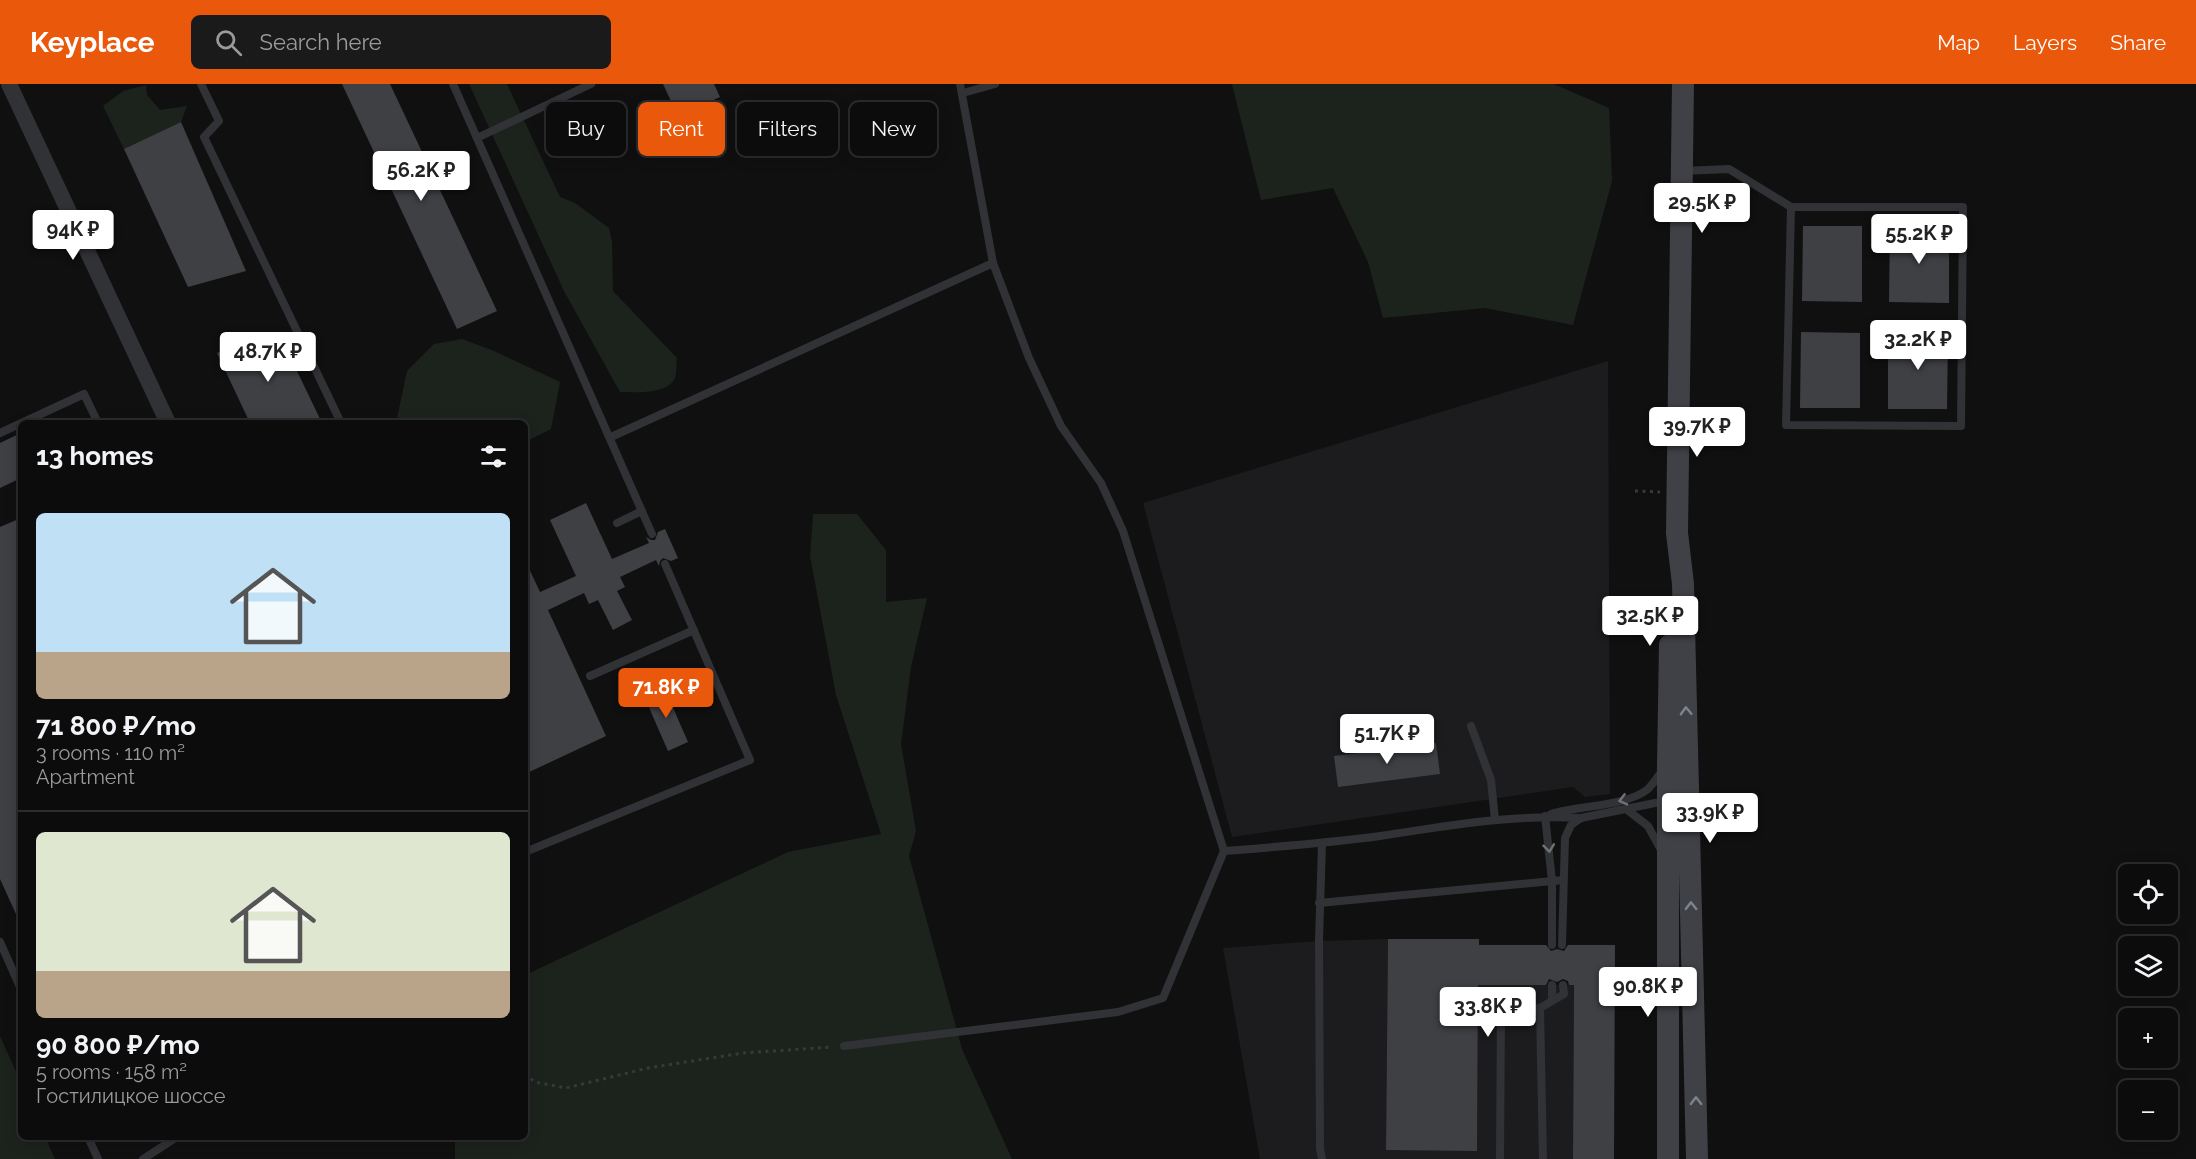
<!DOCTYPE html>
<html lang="en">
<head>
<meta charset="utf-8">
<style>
	body { margin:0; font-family:Raleway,sans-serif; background:#1a1a1b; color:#f1f3f6; height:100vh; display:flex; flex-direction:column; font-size:22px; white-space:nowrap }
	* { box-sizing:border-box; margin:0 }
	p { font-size:20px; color:#9a9b9d }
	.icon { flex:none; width:33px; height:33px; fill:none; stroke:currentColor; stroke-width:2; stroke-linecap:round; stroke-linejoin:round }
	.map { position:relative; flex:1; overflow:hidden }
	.drawer { position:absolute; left:18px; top:336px; width:510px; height:720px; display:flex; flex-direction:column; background:#0c0c0d; border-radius:9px; box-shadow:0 3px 15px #0003,0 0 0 2px #2c2c2e }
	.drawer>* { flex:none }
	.banner { position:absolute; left:546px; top:18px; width:570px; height:54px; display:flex; gap:12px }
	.buttons { position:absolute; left:2118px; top:780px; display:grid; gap:12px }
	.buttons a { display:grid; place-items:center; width:60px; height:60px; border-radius:9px; background:#0c0c0d; box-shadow:0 3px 15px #0003,0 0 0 2px #2c2c2e; font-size:30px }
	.price { position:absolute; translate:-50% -51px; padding:0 14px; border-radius:6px; background:#fff; color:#222; font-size:20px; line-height:39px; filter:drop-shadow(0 2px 3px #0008) }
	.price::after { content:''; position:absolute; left:50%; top:36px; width:18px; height:14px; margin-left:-9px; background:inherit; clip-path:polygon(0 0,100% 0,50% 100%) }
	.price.current { background:#ea580c; color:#fff }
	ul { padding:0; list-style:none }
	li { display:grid; align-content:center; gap:12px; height:318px; padding:0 18px }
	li+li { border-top:2px solid #2c2c2e }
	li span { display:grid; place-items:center; height:186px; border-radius:9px; color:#555 }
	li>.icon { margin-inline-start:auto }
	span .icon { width:108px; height:108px; fill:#fffc; stroke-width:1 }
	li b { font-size:26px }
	h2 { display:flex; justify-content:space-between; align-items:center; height:72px; padding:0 18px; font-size:26px }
	.tag { padding:0 21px; border-radius:9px; background:#0c0c0d; box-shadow:0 3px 15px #0003,0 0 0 2px #2c2c2e; font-size:21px; line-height:54px }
	.tag.current { background:#ea580c; color:#fff }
	header { display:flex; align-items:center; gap:36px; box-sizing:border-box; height:84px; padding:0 30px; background:#ea580c; color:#fff }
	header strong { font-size:28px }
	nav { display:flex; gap:33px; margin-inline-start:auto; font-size:21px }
	.search { width:420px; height:54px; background:#1a1a1b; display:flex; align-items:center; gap:15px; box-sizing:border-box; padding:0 21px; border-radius:9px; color:#9a9b9d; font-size:22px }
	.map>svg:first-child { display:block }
</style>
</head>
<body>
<header>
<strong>Keyplace</strong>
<div class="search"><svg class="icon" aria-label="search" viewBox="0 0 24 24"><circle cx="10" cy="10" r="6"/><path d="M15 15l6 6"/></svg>Search here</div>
<nav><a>Map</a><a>Layers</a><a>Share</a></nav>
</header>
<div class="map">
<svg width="2196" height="1075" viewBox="0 0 2196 1075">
	<rect width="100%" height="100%" fill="#101011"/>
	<!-- built -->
	<g fill="#1c1c1e">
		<polygon points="1608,277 1610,710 1585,713 1573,703 1232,753 1143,419"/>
		<polygon points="1388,855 1386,1066 1477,1066 1478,901 1574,901 1573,1075 1260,1075 1223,864 1319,857"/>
	</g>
	<!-- green -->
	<g fill="#1c231d">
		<path d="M469,0H507L560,113L575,119L609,144L612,158L613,207L677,274C676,280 677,288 675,294C667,311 636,308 620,308L564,207Z"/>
		<polygon points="1232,0 1554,0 1609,24 1612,97 1573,241 1485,224 1383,234 1368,178 1333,104 1261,116"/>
		<polygon points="146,1 147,11 160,26 187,22 181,38 124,65 103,22 123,7"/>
		<polygon points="462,255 494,267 560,298 551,345 525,358 525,339 396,339 407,287 434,260"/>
		<polygon points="813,430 857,430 886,466 886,518 927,514 911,583 901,660 916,747 909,772 962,965 1012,1075 455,1075 455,1053 525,1053 525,891 788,768 881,750 836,611 810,472"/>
		<polygon points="0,952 21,999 21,1053 45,1053 55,1075 0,1075"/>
	</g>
	<!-- building -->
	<g fill="#3f4044">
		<polygon points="342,0 390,0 497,227 457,245"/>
		<polygon points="663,0 714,0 720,13 678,32"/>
		<polygon points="181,38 246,187 188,203 124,65"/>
		<polygon points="1803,142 1862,142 1862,218 1802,217"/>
		<polygon points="1890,143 1949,143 1949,219 1889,218"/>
		<polygon points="261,248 267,263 282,256 322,339 250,339 217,269"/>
		<polygon points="1801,248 1860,249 1860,324 1800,324"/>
		<polygon points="1888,250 1948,250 1947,325 1888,325"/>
		<polygon points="21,349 21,394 0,404 0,359"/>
		<polygon points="586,419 612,475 649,459 646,453 651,456 655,456 658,448 665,445 678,474 671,477 663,474 660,477 659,482 656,476 620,493 625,503 617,507 632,536 613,546 598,516 589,520 584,509 548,526 606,652 525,690 525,476 540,508 576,492 550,436"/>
		<polygon points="21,434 21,841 0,795 0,443"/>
		<polygon points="664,603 688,658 668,667 644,612"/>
		<polygon points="1436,659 1440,690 1338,703 1334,672"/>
		<polygon points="1388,855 1479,855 1479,861 1546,861 1551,867 1557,865 1564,867 1568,861 1615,861 1614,1075 1573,1075 1574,901 1569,901 1568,897 1563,895 1557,898 1549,895 1546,901 1478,901 1477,1067 1386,1066"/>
	</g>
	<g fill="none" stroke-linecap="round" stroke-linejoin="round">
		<!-- path -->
		<g stroke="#37393d" stroke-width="3" stroke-dasharray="3 4.5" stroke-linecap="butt">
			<polyline points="1635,407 1660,408"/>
			<polyline points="525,990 535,998 566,1004 648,984 743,969 833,963"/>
		</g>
		<!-- service -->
		<g stroke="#313236" stroke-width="8">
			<polyline points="201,0 219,37 204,53 341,339"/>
			<polyline points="453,0 652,450"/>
			<polyline points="963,9 995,0"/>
			<polyline points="477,54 591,0"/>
			<polyline points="1682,87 1729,85 1791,123 1786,341 1961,342 1963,123 1791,123"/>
			<polyline points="0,349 84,310 98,339"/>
			<polyline points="611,353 993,179"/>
			<polyline points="617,439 642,427"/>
			<polyline points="590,592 694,546"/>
			<polyline points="1471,642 1491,696 1495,736"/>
			<polyline points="1626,725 1648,742 1660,764"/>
			<path d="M1551,730C1579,721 1626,723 1648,705C1653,700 1658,692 1663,686"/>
			<polyline points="1545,732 1552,797 1552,861"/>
			<polyline points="1322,760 1319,857 1320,1064 1322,1075"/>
			<path d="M1224,767C1277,763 1328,759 1380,752C1447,742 1514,730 1581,734"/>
			<polyline points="525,768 750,676 665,480"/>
			<polyline points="1319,819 1563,796"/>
			<polyline points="0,858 21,905"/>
			<polyline points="1562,861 1565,754 1571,741 1581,734 1665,717"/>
			<polyline points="1552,917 1552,901"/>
			<polyline points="1540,924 1543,1075"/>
			<polyline points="844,962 1118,928 1163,914 1224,767 1123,447 1101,399 1061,342 1029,274 993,179 960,0"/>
			<polyline points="88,1053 98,1075"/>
			<polyline points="143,1075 177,1053"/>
			<polyline points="1500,1075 1501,926 1540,924 1564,910 1563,901"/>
		</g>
		<!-- minor -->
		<polyline stroke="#313236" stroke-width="16" points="9,0 168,339"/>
		<!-- secondary -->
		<g stroke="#3f4146" stroke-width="22">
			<polyline points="1683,0 1677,449 1683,500 1697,1075"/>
			<polyline points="1668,1075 1668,681 1670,561"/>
		</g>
	</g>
	<!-- one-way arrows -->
	<defs><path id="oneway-chevron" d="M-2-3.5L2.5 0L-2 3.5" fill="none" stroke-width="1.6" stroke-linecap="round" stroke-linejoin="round" transform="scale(1.5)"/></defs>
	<g stroke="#7f838c">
		<use href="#oneway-chevron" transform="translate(1686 627) rotate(-92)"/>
		<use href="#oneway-chevron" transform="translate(1691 822) rotate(-91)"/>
		<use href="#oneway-chevron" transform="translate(1696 1017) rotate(-91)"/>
	</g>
	<g stroke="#6f727a">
		<use href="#oneway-chevron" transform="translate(1623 716) rotate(166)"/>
		<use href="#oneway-chevron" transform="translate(1549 764) rotate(83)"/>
	</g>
</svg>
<div class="buttons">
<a><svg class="icon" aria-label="locate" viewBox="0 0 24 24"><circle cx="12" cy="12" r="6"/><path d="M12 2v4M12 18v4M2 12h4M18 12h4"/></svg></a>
<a><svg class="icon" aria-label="layers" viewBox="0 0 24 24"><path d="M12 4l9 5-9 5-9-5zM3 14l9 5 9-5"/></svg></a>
<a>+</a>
<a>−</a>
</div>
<b class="price" style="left:421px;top:118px">56.2K ₽</b>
<b class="price" style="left:1702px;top:150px">29.5K ₽</b>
<b class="price" style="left:73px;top:177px">94K ₽</b>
<b class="price" style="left:1919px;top:181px">55.2K ₽</b>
<b class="price" style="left:1918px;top:287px">32.2K ₽</b>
<b class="price" style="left:268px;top:299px">48.7K ₽</b>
<b class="price" style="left:1697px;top:374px">39.7K ₽</b>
<b class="price" style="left:1650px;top:563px">32.5K ₽</b>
<b class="price current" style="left:666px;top:635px">71.8K ₽</b>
<b class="price" style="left:1387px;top:681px">51.7K ₽</b>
<b class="price" style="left:1710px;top:760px">33.9K ₽</b>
<b class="price" style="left:1648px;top:934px">90.8K ₽</b>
<b class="price" style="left:1488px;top:954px">33.8K ₽</b>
<div class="banner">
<a class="tag">Buy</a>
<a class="tag current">Rent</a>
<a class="tag">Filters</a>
<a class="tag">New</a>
</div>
<section class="drawer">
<h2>13 homes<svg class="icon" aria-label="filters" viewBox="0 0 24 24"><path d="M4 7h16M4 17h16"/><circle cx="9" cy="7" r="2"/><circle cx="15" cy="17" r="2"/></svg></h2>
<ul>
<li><span style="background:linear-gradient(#bfe0f5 75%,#b9a48a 0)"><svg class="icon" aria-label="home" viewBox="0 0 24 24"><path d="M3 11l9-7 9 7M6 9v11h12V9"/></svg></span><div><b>71 800 ₽/mo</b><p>3 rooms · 110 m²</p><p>Apartment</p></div></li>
<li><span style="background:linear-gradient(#dfe7d0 75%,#b9a48a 0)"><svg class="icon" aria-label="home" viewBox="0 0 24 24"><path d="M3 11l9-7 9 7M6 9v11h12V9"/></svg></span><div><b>90 800 ₽/mo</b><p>5 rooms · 158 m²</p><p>Гостилицкое шоссе</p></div></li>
</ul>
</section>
</div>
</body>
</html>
